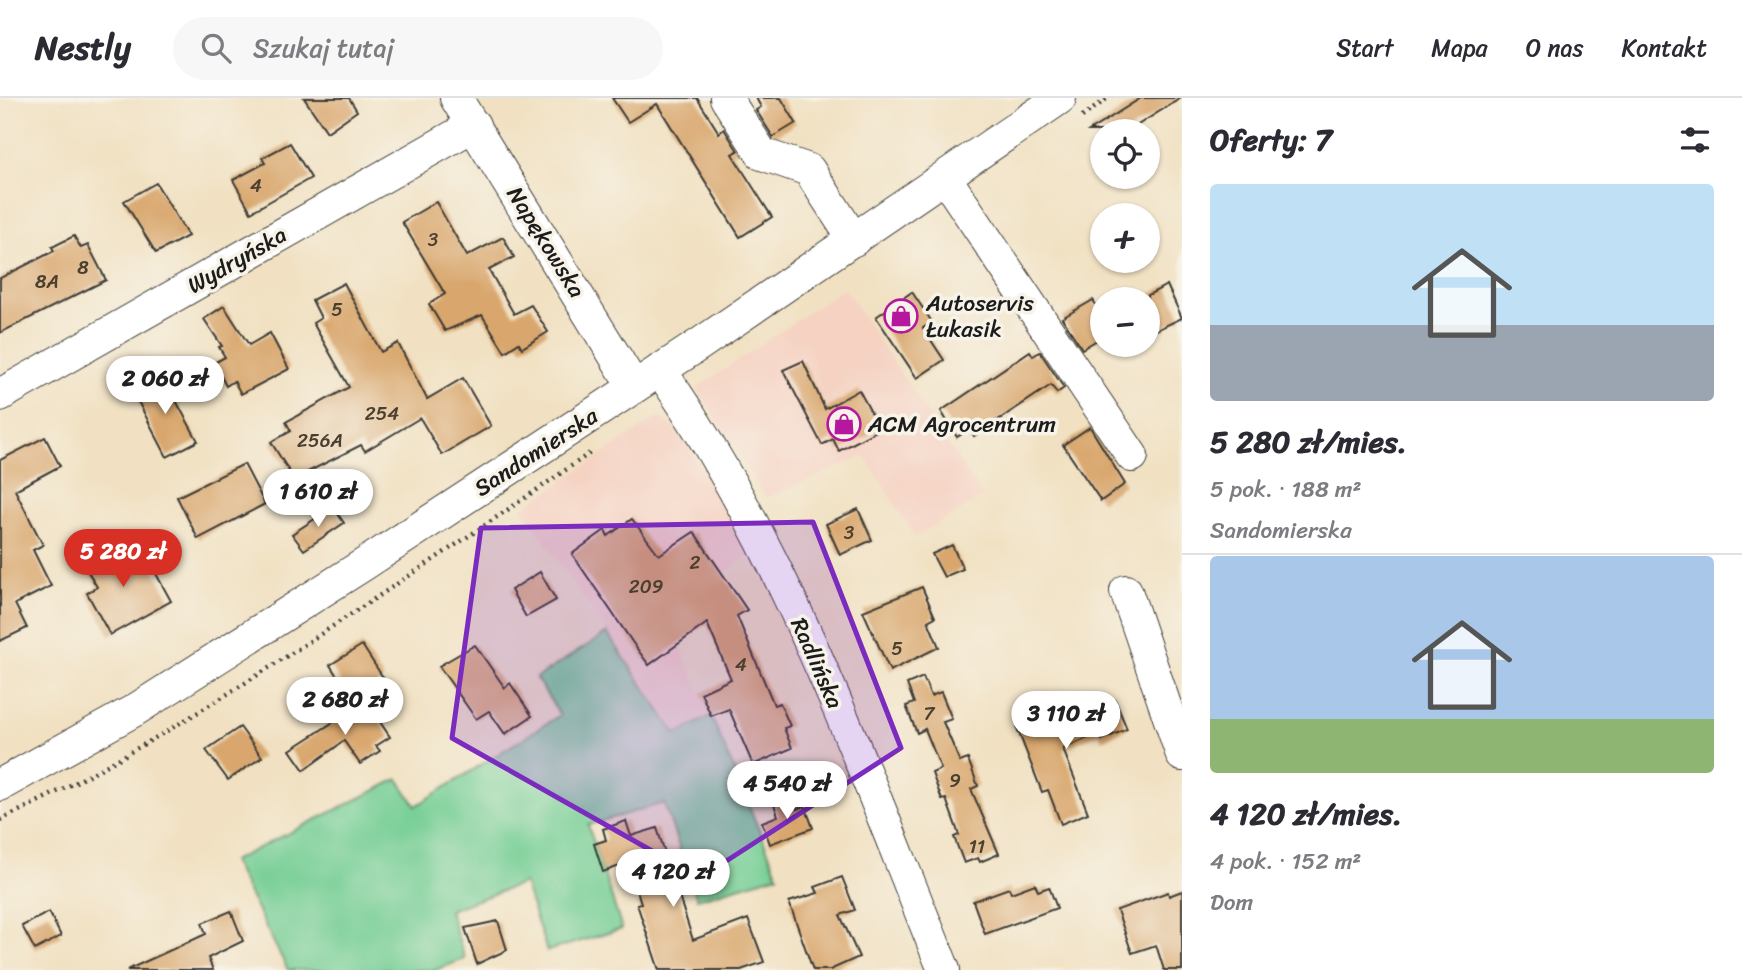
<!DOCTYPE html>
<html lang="pl">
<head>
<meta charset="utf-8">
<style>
	body { margin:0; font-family:Sriracha,sans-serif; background:#f7f7f7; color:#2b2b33; height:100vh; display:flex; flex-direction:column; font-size:26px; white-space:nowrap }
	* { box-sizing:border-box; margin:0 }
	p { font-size:23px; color:#7c7c81 }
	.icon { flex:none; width:38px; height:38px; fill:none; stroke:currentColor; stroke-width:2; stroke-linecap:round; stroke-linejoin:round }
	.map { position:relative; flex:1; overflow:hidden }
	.drawer { display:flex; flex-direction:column; background:#fff; width:560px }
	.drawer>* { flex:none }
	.controls { position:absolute; left:1090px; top:21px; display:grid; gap:14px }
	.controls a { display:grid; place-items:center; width:70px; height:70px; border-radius:50%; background:#fff; box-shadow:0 2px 5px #0004; font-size:35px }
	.price { position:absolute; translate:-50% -60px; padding:0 16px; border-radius:24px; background:#fff; color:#222; font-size:23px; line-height:46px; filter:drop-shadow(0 2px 4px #0008) }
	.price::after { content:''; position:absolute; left:50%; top:42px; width:21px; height:16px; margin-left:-10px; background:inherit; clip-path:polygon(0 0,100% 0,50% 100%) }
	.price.current { background:#d93025; color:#fff }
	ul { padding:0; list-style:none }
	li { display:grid; align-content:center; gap:14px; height:371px; padding:0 28px }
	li+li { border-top:2px solid #e1e1e2 }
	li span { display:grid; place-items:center; height:217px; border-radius:7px; color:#555 }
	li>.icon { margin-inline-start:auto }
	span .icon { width:126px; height:126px; fill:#fffc; stroke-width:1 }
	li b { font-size:30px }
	h2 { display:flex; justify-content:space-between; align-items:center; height:84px; padding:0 28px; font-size:30px }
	header { display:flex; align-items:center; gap:42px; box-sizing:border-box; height:98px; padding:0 35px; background:#fff; border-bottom:2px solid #e1e1e2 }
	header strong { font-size:33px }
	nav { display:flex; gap:38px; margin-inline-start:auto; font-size:24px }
	.search { width:490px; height:63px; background:#f7f7f7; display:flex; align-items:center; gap:18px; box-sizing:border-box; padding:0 24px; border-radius:38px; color:#7c7c81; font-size:26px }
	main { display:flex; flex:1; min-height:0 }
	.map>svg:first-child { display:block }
</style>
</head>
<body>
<header>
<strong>Nestly</strong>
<div class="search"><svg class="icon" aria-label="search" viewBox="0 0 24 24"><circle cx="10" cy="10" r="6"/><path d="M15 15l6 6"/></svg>Szukaj tutaj</div>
<nav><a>Start</a><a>Mapa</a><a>O nas</a><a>Kontakt</a></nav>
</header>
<main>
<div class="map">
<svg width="1182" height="872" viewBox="0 0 1182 872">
	<rect width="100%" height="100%" fill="#f7f3e8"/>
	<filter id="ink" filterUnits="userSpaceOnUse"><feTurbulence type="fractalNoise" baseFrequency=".0143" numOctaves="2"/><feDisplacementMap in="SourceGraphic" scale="14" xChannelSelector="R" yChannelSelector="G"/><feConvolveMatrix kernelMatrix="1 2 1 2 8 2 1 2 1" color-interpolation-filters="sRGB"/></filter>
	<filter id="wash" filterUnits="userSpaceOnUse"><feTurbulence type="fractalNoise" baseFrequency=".00686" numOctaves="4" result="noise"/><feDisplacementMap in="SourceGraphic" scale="28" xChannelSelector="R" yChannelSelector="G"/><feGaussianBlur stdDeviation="1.57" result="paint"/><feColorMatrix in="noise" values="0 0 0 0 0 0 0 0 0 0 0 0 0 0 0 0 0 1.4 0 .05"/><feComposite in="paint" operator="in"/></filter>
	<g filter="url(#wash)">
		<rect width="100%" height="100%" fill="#f1e1c2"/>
		<!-- built -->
		<g fill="#f5d2c2">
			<polygon points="844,190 983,399 915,439 865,358 766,400 697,290"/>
			<polygon points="658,319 668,324 683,341 732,420 750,456 723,476 737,498 679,545 711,618 676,636 522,410"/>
		</g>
		<!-- green -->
		<polygon fill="#74ce94" stroke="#487558" stroke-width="2" points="607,535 676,636 711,618 778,777 697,801 664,705 588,727 622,831 547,853 524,785 449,812 465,861 435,872 288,872 232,763 398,681 416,708 560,617 536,580"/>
		<g id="blocks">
			<!-- building -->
			<g fill="#d9a76e">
				<polygon points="304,0 349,0 357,13 327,34"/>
				<polygon points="612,0 697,0 719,35 724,31 738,53 732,56 772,119 740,139 657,6 628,24"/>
				<polygon points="756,0 781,0 796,25 773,39 756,12 761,9"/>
				<polygon points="1141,0 1181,0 1128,33 1089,33"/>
				<polygon points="290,45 311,80 251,114 233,82 265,65 262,60"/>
				<polygon points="156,85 188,138 156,155 124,103"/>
				<polygon points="436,104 467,158 503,139 514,159 489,172 514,216 531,207 548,234 522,250 519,245 505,254 482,217 445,233 429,206 445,196 402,124"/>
				<polygon points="74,138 81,150 88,147 106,182 0,235 0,180 54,153 52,149"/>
				<polygon points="344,185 381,254 398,245 427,301 463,280 491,328 442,357 420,320 365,353 361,347 294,381 271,344 291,333 286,324 349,289 313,225 321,220 312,202"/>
				<polygon points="1167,187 1182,220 1148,236 1148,197"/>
				<polygon points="912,194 932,224 923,230 944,262 917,280 876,219"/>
				<polygon points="1093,202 1102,217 1102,239 1082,251 1062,220"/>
				<polygon points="224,208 249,247 270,235 289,271 241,296 234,283 226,288 214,265 225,259 219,249 222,248 204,221"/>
				<polygon points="1030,253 1033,258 1040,254 1064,290 1057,295 1051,287 974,338 970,331 957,339 941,313"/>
				<polygon points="803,263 825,311 859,292 880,331 839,353 833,341 822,347 783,272"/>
				<polygon points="162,277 198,343 167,359 132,292"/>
				<polygon points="1090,329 1125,386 1101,403 1063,347"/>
				<polygon points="45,339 60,368 15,392 43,447 33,452 51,488 15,506 27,530 0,543 0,362"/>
				<polygon points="244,366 265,406 198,441 177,399"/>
				<polygon points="333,409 344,425 304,452 292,436"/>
				<polygon points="858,411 872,442 840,457 826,426"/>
				<polygon points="632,421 659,457 694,434 747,512 737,518 774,607 780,605 790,628 784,630 792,650 753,667 729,611 711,618 701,595 731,581 707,525 649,567 635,548 572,456 605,432 608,438"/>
				<polygon points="107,445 127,472 148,461 171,503 110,537 87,495 97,489 80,460"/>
				<polygon points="952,447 963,471 944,479 932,456"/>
				<polygon points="540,474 556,502 526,519 511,492"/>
				<polygon points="922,489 935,519 928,523 939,549 890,573 863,513"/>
				<polygon points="362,547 384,581 352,602 330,567"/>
				<polygon points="475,547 505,590 510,585 532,618 505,636 489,613 476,621 439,568"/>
				<polygon points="923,579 931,598 941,594 952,621 943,624 960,664 968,661 978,688 971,691 999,756 980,764 978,760 964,765 954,739 959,737 946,701 942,702 932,675 941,671 925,631 917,635 906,608 914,605 907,586"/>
				<polygon points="1115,602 1127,631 1102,642 1099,635 1063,651 1088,715 1061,726 1048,692 1042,694 1017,630 1046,617 1048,621 1090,603 1094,612"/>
				<polygon points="366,603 390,639 376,648 380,653 360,666 344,643 304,672 290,652"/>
				<polygon points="240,629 262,659 228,682 206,652"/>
				<polygon points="792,699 797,711 805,708 813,730 770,746 762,724 778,718 774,706"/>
				<polygon points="626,723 631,738 657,730 693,842 748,821 764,864 741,872 659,872 637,806 641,805 628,765 603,774 594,746 606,742 603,731"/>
				<polygon points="842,779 855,812 840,817 859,859 830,872 813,872 789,804 818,795 815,789"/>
				<polygon points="1035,786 1038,793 1049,789 1057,810 985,836 973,803 1009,790 1011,795"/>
				<polygon points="1182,793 1182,872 1164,872 1156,847 1132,855 1117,812 1168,794 1169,798"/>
				<polygon points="231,813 243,843 208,860 213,872 127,872 206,836 202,825"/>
				<polygon points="49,814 61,838 35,852 22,828"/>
				<polygon points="498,823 507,852 477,866 465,830"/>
			</g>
		</g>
	</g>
	<g filter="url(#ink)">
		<use href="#blocks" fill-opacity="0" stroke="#3c3a35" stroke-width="2"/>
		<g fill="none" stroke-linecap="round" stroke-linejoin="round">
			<defs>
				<g id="minor">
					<polyline points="456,0 634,289"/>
					<polyline points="726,0 762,56 809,72 854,142"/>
					<polyline points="946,81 1132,358"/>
					<path d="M660,272C787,454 861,668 944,872"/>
					<polyline points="0,297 474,27"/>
					<polyline points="1126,493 1182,657"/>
					<polyline points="0,687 135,612 363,467 700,246 1060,0"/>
				</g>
			</defs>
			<!-- minor casing -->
			<use href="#minor" stroke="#3c3a35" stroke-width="34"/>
			<!-- path -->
			<g stroke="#3c3a35" stroke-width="4.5" stroke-dasharray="2 5" stroke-linecap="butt">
				<polyline points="1082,19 1108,0"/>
				<path d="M0,722C119,666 229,597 339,524C423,469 507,413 590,355"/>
			</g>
			<!-- minor -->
			<use href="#minor" stroke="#fff" stroke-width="32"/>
		</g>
	</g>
	<!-- marked area -->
	<path fill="#7b2cbf" fill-opacity="0.2" stroke="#7b2cbf" stroke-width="5" stroke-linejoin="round" d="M813,424L901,650L700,780L452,640L481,430Z"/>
	<!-- icons -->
	<defs>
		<symbol id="shop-ring" viewBox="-11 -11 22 22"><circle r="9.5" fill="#f7f3e8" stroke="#b5179e" stroke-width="1.5"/><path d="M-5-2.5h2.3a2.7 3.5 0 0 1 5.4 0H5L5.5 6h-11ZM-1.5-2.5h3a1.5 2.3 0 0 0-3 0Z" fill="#b5179e"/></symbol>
	</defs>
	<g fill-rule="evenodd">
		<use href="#shop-ring" x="882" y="199" width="38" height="38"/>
		<use href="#shop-ring" x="825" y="307" width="38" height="38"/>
	</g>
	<g text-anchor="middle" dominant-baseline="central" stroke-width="7" stroke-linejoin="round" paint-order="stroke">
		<!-- number labels -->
		<g font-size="19" fill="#4b3f30">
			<text x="256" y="87">4</text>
			<text x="433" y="141">3</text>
			<text x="83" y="169">8</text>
			<text x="47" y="183">8A</text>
			<text x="337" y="211">5</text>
			<text x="382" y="315">254</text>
			<text x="320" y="342">256A</text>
			<text x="849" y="434">3</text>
			<text x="695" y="464">2</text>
			<text x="646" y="488">209</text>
			<text x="897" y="550">5</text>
			<text x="741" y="566">4</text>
			<text x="929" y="615">7</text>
			<text x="955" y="682">9</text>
			<text x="977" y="748">11</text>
		</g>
		<!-- street labels -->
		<g font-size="23" fill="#1c1c1c" stroke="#f7f3e8">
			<text transform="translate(546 144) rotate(58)">Napękowska</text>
			<text transform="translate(237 162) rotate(-30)">Wydryńska</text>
			<text transform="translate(536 354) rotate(-33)">Sandomierska</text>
			<text transform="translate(817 565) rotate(66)">Radlińska</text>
		</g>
		<!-- poi labels -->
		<g font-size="23" fill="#1c1c1c" stroke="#f7f3e8" text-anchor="start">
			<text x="926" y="205">Autoservis<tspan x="926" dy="26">Łukasik</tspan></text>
			<text x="868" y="326">ACM Agrocentrum</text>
		</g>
	</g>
</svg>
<div class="controls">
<a><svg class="icon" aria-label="locate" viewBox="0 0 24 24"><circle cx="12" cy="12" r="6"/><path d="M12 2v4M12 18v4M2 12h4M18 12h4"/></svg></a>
<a>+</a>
<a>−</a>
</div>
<b class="price" style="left:165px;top:318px">2 060 zł</b>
<b class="price" style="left:318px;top:431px">1 610 zł</b>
<b class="price current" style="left:123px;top:491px">5 280 zł</b>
<b class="price" style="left:345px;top:639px">2 680 zł</b>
<b class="price" style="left:1066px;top:653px">3 110 zł</b>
<b class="price" style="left:787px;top:723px">4 540 zł</b>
<b class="price" style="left:673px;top:811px">4 120 zł</b>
</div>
<section class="drawer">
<h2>Oferty: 7<svg class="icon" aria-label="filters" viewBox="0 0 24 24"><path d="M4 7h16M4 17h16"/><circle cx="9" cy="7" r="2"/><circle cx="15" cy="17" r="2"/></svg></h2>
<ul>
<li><span style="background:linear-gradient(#bfe0f5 65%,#9aa5b1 0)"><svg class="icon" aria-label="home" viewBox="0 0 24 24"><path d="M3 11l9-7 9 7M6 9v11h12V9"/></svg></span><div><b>5 280 zł/mies.</b><p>5 pok. · 188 m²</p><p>Sandomierska</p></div></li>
<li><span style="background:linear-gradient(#a9c7e8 75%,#8fb573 0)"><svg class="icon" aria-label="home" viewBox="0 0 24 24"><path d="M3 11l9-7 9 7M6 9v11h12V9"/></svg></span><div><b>4 120 zł/mies.</b><p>4 pok. · 152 m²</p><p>Dom</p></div></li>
</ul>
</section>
</main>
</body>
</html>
